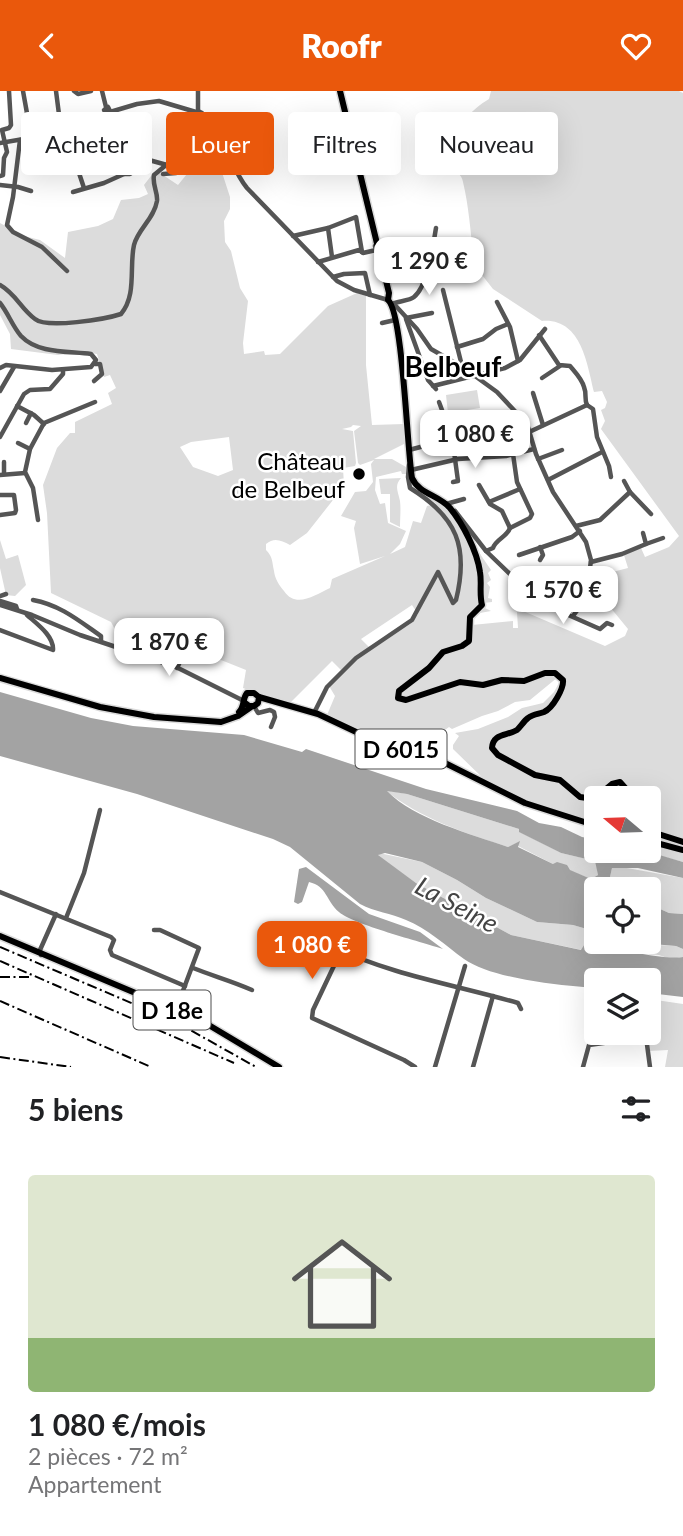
<!DOCTYPE html>
<html lang="fr">
<head>
<meta charset="utf-8">
<style>
	body { margin:0; font-family:Lato,sans-serif; background:#f6f6f6; color:#202124; height:100vh; display:flex; flex-direction:column; font-size:26px; white-space:nowrap }
	* { box-sizing:border-box; margin:0 }
	p { font-size:23px; color:#757577 }
	.icon { flex:none; width:38px; height:38px; fill:none; stroke:currentColor; stroke-width:2; stroke-linecap:round; stroke-linejoin:round }
	.map { position:relative; height:976px; overflow:hidden }
	.drawer { display:flex; flex-direction:column; background:#fff; flex:1 }
	.drawer>* { flex:none }
	.banner { position:absolute; left:21px; top:21px; width:642px; height:63px; display:flex; gap:14px }
	.needle { width:46px; rotate:289deg }
	.buttons { position:absolute; left:584px; top:695px; display:grid; gap:14px }
	.buttons a { display:grid; place-items:center; width:77px; height:77px; border-radius:7px; background:#fff; box-shadow:0 7px 28px #0002; font-size:35px }
	.price { position:absolute; translate:-50% -60px; padding:0 16px; border-radius:14px; background:#fff; color:#222; font-size:23px; line-height:46px; filter:drop-shadow(0 2px 4px #0008) }
	.price::after { content:''; position:absolute; left:50%; top:42px; width:21px; height:16px; margin-left:-10px; background:inherit; clip-path:polygon(0 0,100% 0,50% 100%) }
	.price.on { background:#ea580c; color:#fff }
	ul { padding:0; list-style:none }
	li { display:grid; align-content:center; gap:14px; height:371px; padding:0 28px }
	li span { display:grid; place-items:center; height:217px; border-radius:7px; color:#555 }
	li>.icon { margin-inline-start:auto }
	span .icon { width:126px; height:126px; fill:#fffc; stroke-width:1 }
	li b { font-size:30px }
	h2 { display:flex; justify-content:space-between; align-items:center; height:84px; padding:0 28px; font-size:30px }
	.tag { padding:0 24px; border-radius:7px; background:#fff; box-shadow:0 7px 28px #0002; font-size:24px; line-height:63px }
	.tag.on { background:#ea580c; color:#fff }
	header { display:flex; justify-content:space-between; align-items:center; height:91px; padding:0 28px; background:#ea580c; color:#fff; font-size:32px; font-weight:800 }
	.map>svg:first-child { display:block }
</style>
</head>
<body>
<header><svg class="icon" aria-label="back" viewBox="0 0 24 24"><path d="M15 5l-7 7 7 7"/></svg>Roofr<svg class="icon" aria-label="heart" viewBox="0 0 24 24"><path d="M12 20l-8-8c-3-5 5-10 8-4 3-6 11-1 8 4z"/></svg></header>
<div class="map">
<svg width="683" height="976" viewBox="0 0 683 976">
	<rect width="100%" height="100%" fill="#fff"/>
	<!-- green -->
	<g fill="#dcdcdc" fill-rule="evenodd">
		<path d="M491,0H679L683,2V771L643,760H649V707H597V733L521,709L490,694L453,658V654L459,645L455,642L478,638L508,626L522,617L543,612L554,601L561,588L558,586L530,609L515,611L498,620L482,625L452,638L449,636L422,656L387,654L327,624L335,605L329,595L357,568L410,533L418,523L412,514L361,548L370,557L341,579L332,570L290,612L282,613L243,597L246,579L211,565L207,539H189L174,560L170,558L168,565L120,548L111,531L51,502L47,422L43,394L57,357L70,342H75V331L112,313L108,302L116,297L110,284L104,286L97,263L84,261L58,264L11,258L10,243L0,224V132L24,145L40,149L65,167L68,141L98,135L113,128L121,109L139,107L148,103L144,94L154,81L160,82L178,94L187,83L180,78L179,68L196,55L189,51L196,41L208,45L215,43L225,55L214,57L230,106V118L224,130L225,151L231,160L240,197L248,210L243,252L244,263L264,260L265,264L280,263L328,215L357,202L366,205V274L372,334L404,333L406,352L374,368H392L406,376V383H402L401,380L376,386L375,399L380,413L385,412L388,432L406,440L400,453L390,463L405,456L413,430L421,432L427,415L436,413L428,406L445,414L473,445L476,457L491,479L488,482L491,489L487,492L490,496L488,507L492,508V511L483,512V516L491,520L480,522L474,526L472,534L513,530V537H518L517,521L523,520L605,555L625,545L628,538L596,499L593,486L628,477L624,464L641,457L645,466L669,456L679,445L601,338L605,330L601,319L605,317L607,311L602,300L594,301C587,272 581,227 542,230L493,198L482,184L476,182C471,152 470,120 463,91C462,83 454,80 452,73C441,49 470,19 489,8ZM353,334L361,335L354,340L358,372L360,374L374,369L371,373L373,391L366,400L355,401L341,425L356,430L354,437L360,473L385,465L332,488L330,497C315,504 296,518 284,500C279,494 275,488 274,480C272,471 273,466 266,459V453C274,446 281,449 290,454L307,442L344,395L343,377L355,375L356,372L353,340L342,338L351,336ZM229,346L233,379L218,385L193,376L180,356L191,351Z"/>
		<polygon points="477,299 480,317 448,322 446,304"/>
		<path d="M401,387C394,395 398,400 400,410C401,418 400,428 400,436L390,431V403H381L379,388Z"/>
		<polygon points="0,449 6,468 18,464 26,494 15,505 6,504 0,477"/>
		<path d="M385,699L407,703L519,738L520,741L561,762L596,770L598,784L591,788L553,773L518,755L519,751L508,756C465,742 421,728 385,699Z"/>
		<polygon points="379,762 422,771 457,789 486,807 537,831 573,834 597,841 597,851 595,854 582,859 511,844 416,792 378,765"/>
		<polygon points="621,776 683,787 683,823 669,822 649,813 649,798 615,798 608,795 612,777"/>
		<polygon points="603,851 676,855 683,858 683,866 670,868 659,864 636,862"/>
		<polygon points="649,908 683,913 683,976 665,976 668,959 649,960 648,952 653,944 649,941"/>
	</g>
	<!-- water -->
	<g fill="#a3a3a3" fill-rule="evenodd">
		<path d="M0,601L91,627L133,635L244,644L302,661L306,658L426,698L517,720L539,732L561,736L582,746L597,749V760H646L683,771V787L638,777H612L608,795L615,798H597V841L573,834L537,831L486,807L457,789L422,771L385,762L378,764L416,792L511,844L581,859L586,851L594,854L597,851C609,851 620,857 631,860C643,864 671,868 683,866V906L649,902V889H597V897C563,895 492,888 464,868C446,855 427,837 406,829C391,822 375,821 360,813L290,756L273,748L137,703L0,665ZM387,700L407,703L519,738V741L561,762L595,770L598,784L591,788L570,779L567,774L557,771L553,773L518,756L520,750L508,756C471,743 414,728 387,700Z"/>
		<path d="M306,776L369,823L420,841L443,858C422,851 352,833 339,821C326,810 327,795 309,791L302,811L298,813L294,811L299,778Z"/>
		<polygon points="649,813 669,822 683,823 683,858 676,855 628,851 649,850"/>
	</g>
	<g fill="none" stroke-linecap="round" stroke-linejoin="round">
		<defs>
			<g id="major">
				<path d="M340,0L389,202L388,209C403,222 407,358 412,387C419,403 439,404 450,417C463,433 477,460 480,481C482,492 479,502 482,514L470,526L469,550L462,555L443,561L429,577L399,600L398,607L406,609L460,591L483,594L502,589L524,590L545,582H555L563,589C564,597 553,617 544,621C539,623 533,623 528,627C524,630 521,635 517,639C507,645 493,642 492,657L498,664L535,684L560,689L580,706L594,708L612,693L620,691L628,700V707"/>
				<polyline points="0,587 100,616 154,626 221,631 238,625 251,616"/>
				<polyline points="259,606 318,623 386,655 431,665 525,712 597,735"/>
				<path d="M239,621C245,615 242,608 247,602H254L259,606L258,612L254,615H249L245,612"/>
				<polyline points="649,740 683,751"/>
				<polyline points="649,750 683,759"/>
				<polyline points="0,845 202,930 279,976"/>
			</g>
		</defs>
		<!-- major casing -->
		<use href="#major" stroke="#dbdbdb" stroke-width="9"/>
		<!-- minor -->
		<g stroke="#555" stroke-width="4.5">
			<polyline points="23,0 32,50 30,80"/>
			<polyline points="56,0 61,39"/>
			<polyline points="74,0 78,3 91,0"/>
			<polyline points="102,0 106,16"/>
			<polyline points="198,0 198,20 193,25 195,29 199,30"/>
			<polygon points="108,16 110,20 106,22 104,19"/>
			<path d="M198,20L202,22V27C224,43 230,76 247,97L337,190L354,199L388,209"/>
			<polyline points="110,21 137,13 159,10 196,21"/>
			<polyline points="100,26 111,55 119,64 124,83 130,83 149,69 167,74"/>
			<polyline points="20,49 13,106 7,134 13,141 42,156 67,180"/>
			<polyline points="0,52 47,44 95,28 106,22"/>
			<polyline points="79,66 78,79 84,97"/>
			<polyline points="163,83 176,82 179,77 176,66"/>
			<polyline points="0,85 3,84 4,67 7,61 2,39 9,37 11,34 9,0"/>
			<polyline points="0,94 18,96 31,100"/>
			<polyline points="73,101 104,92 124,83"/>
			<polyline points="328,137 332,166"/>
			<polyline points="293,145 328,137 356,126 362,161"/>
			<polyline points="318,171 359,159 363,162 376,159 375,155"/>
			<polyline points="333,186 344,183 365,182 370,204"/>
			<path d="M0,194C16,203 21,218 35,228C47,238 106,228 121,223C137,204 129,176 134,154C138,138 154,128 157,110C158,101 152,94 154,84L177,65L199,30"/>
			<polyline points="443,199 462,275"/>
			<polyline points="497,211 510,236 518,270"/>
			<path d="M0,212C8,222 13,236 21,245C38,263 69,260 91,263L96,269L91,276L52,279L6,274L0,277"/>
			<path d="M392,213C398,210 409,210 414,206C428,195 433,154 436,137"/>
			<polyline points="394,213 417,238 431,258 464,277 497,301 527,333 536,363 553,401 586,451 591,469 589,485 528,505"/>
			<polyline points="406,227 432,222"/>
			<polyline points="406,228 428,289 436,298"/>
			<polyline points="382,232 395,229"/>
			<path d="M539,244L559,274L570,275C575,281 582,288 584,296C587,303 584,308 587,314"/>
			<polyline points="457,256 483,248 496,238 508,233"/>
			<polyline points="542,287 560,275"/>
			<polyline points="94,290 102,283 100,273 95,273"/>
			<polyline points="433,295 505,277 520,269 545,238"/>
			<polyline points="0,300 14,276"/>
			<polyline points="533,302 543,334"/>
			<polyline points="439,311 452,346 458,390 453,391"/>
			<polyline points="587,314 593,318 597,346 609,375 611,386"/>
			<polyline points="17,315 34,324 44,333"/>
			<polyline points="26,332 31,322"/>
			<polyline points="0,346 24,303 30,299 50,298 63,283 63,279"/>
			<polyline points="18,352 30,358"/>
			<polyline points="409,359 462,345 494,347 527,342 587,314"/>
			<polyline points="538,368 562,359"/>
			<polyline points="411,379 458,368 506,365 534,358"/>
			<polyline points="4,383 4,371"/>
			<polyline points="0,384 25,382"/>
			<polyline points="548,389 602,361"/>
			<polyline points="624,390 630,401"/>
			<polyline points="479,394 490,413 502,420 510,437"/>
			<polyline points="0,404 14,404 16,419 15,422 0,424"/>
			<polyline points="489,411 520,398"/>
			<polyline points="446,413 464,408"/>
			<polyline points="455,420 486,460 515,488 530,507 600,538 607,532 612,534"/>
			<polyline points="38,429 33,397 25,381 30,358 44,332 95,311"/>
			<polyline points="576,435 600,429 630,401 651,423"/>
			<polyline points="646,453 663,447"/>
			<polyline points="540,456 543,464 540,469"/>
			<path d="M486,460L493,457C496,448 507,446 510,437L530,427L532,423L517,391L513,363"/>
			<polyline points="519,464 572,446 580,440"/>
			<polyline points="591,471 622,463 646,453 643,442"/>
			<polyline points="554,497 554,488 568,481"/>
			<polyline points="0,505 6,503"/>
			<path d="M33,509C60,514 78,529 101,545V550"/>
			<polyline points="0,510 16,515 17,518"/>
			<polyline points="0,514 32,524 80,544 176,576 244,610"/>
			<polyline points="573,525 582,513 591,513"/>
			<path d="M0,539L53,559C54,545 37,533 27,524"/>
			<polyline points="177,577 187,556 200,558"/>
			<polyline points="254,615 258,622 270,619 274,621 275,626 271,636"/>
			<path d="M314,622L327,596L356,567L412,529L438,481L453,512L456,509C469,456 457,426 410,397L408,386L409,374"/>
			<polyline points="430,665 439,651"/>
			<polyline points="0,801 111,846 114,849 110,859 112,864 185,895"/>
			<polyline points="66,827 84,782 100,719"/>
			<polyline points="154,839 160,839 199,857 178,913 181,920"/>
			<path d="M333,856C392,884 456,894 518,912L521,918"/>
			<polyline points="341,860 313,919 312,927 404,969 415,976"/>
			<polyline points="41,864 40,859 56,823"/>
			<path d="M193,877C213,885 232,890 252,899"/>
			<polyline points="435,976 465,875"/>
			<polyline points="473,976 493,905"/>
			<polyline points="583,976 589,954 646,946 650,976"/>
		</g>
		<!-- major -->
		<use href="#major" stroke="#000" stroke-width="6"/>
		<!-- rail -->
		<g stroke="#000" stroke-width="2" stroke-dasharray="10 3.5 2 3.5" stroke-linecap="butt">
			<polyline points="0,856 176,931 256,976"/>
			<polyline points="0,870 234,972"/>
			<polyline points="0,886 31,886"/>
			<polyline points="0,910 151,976"/>
			<polyline points="0,966 71,976"/>
		</g>
	</g>
	<!-- markers -->
	<circle fill="#000" stroke="#fff" stroke-width="2.5" cx="359" cy="383" r="7"/>
	<g text-anchor="middle" dominant-baseline="central" stroke-width="5" stroke-linejoin="round" paint-order="stroke">
		<!-- shield labels -->
		<g fill="#fff" stroke="#4c4c4c" stroke-width="2">
			<rect x="355.5" y="638.5" width="91" height="39" rx="5"/>
			<rect x="133.5" y="899.5" width="77" height="39" rx="5"/>
		</g>
		<g font-size="23" font-weight="bold" fill="#000">
			<text x="401" y="658">D 6015</text>
			<text x="172" y="919">D 18e</text>
		</g>
		<!-- poi labels -->
		<g font-size="24" fill="#000" stroke="#fff" text-anchor="end">
			<text x="345" y="369">Château<tspan x="345" dy="28">de Belbeuf</tspan></text>
		</g>
		<!-- water labels -->
		<g font-size="26" font-style="italic" fill="#444" stroke="#fff">
			<text transform="translate(457 813) rotate(28)">La Seine</text>
		</g>
		<!-- quarter labels -->
		<g font-size="28" font-weight="bold" fill="#000" stroke="#fff">
			<text x="453" y="275">Belbeuf</text>
		</g>
	</g>
</svg>
<div class="buttons">
<a><svg class="needle" viewBox="-14 -14 28 28"><path d="M0-13l5 13h-10z" fill="#e53935"/><path d="M0 13l5-13h-10z" fill="#757577"/></svg></a>
<a><svg class="icon" aria-label="locate" viewBox="0 0 24 24"><circle cx="12" cy="12" r="6"/><path d="M12 2v4M12 18v4M2 12h4M18 12h4"/></svg></a>
<a><svg class="icon" aria-label="layers" viewBox="0 0 24 24"><path d="M12 4l9 5-9 5-9-5zM3 14l9 5 9-5"/></svg></a>
</div>
<b class="price" style="left:429px;top:206px">1 290 €</b>
<b class="price" style="left:475px;top:379px">1 080 €</b>
<b class="price" style="left:563px;top:535px">1 570 €</b>
<b class="price" style="left:169px;top:587px">1 870 €</b>
<b class="price on" style="left:312px;top:890px">1 080 €</b>
<div class="banner">
<a class="tag">Acheter</a>
<a class="tag on">Louer</a>
<a class="tag">Filtres</a>
<a class="tag">Nouveau</a>
</div>
</div>
<section class="drawer">
<h2>5 biens<svg class="icon" aria-label="filters" viewBox="0 0 24 24"><path d="M4 7h16M4 17h16"/><circle cx="9" cy="7" r="2"/><circle cx="15" cy="17" r="2"/></svg></h2>
<ul>
<li><span style="background:linear-gradient(#dfe7d0 75%,#8fb573 0)"><svg class="icon" aria-label="home" viewBox="0 0 24 24"><path d="M3 11l9-7 9 7M6 9v11h12V9"/></svg></span><div><b>1 080 €/mois</b><p>2 pièces · 72 m²</p><p>Appartement</p></div></li>
</ul>
</section>
</body>
</html>
